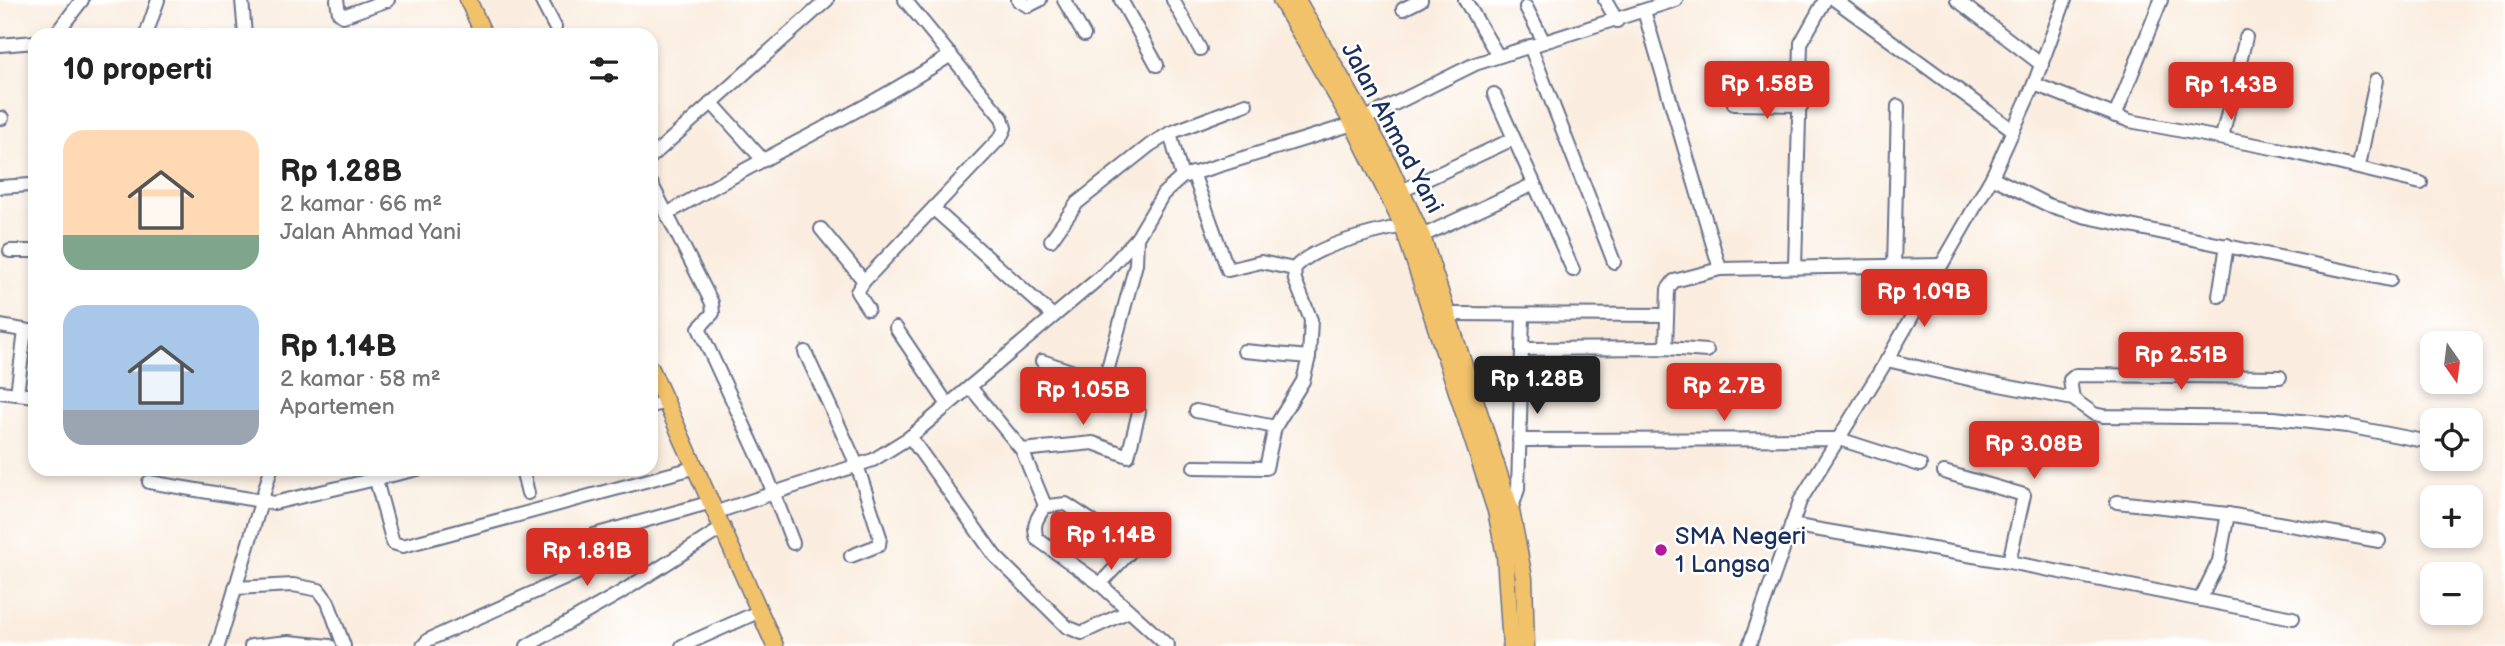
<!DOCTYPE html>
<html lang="id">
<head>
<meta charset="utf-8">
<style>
	body { margin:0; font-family:"Balsamiq Sans",sans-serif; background:#f2f2f2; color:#222; height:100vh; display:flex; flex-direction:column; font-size:26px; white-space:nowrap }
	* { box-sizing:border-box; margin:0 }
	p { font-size:23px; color:#767676 }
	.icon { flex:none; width:38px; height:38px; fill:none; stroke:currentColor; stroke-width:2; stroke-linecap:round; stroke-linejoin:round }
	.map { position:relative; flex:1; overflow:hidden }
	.panel { position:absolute; left:28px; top:28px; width:630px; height:448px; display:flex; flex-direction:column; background:#fff; border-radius:21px; box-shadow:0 4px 10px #0003 }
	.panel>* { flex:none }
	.needle { width:46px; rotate:166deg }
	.buttons { position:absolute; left:2420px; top:331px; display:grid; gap:14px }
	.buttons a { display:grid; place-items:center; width:63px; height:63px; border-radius:14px; background:#fff; box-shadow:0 4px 10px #0003; font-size:35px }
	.price { position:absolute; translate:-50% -60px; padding:0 16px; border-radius:7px; background:#d93025; color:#fff; font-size:23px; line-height:46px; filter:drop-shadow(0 2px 4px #0008) }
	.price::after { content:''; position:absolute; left:50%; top:42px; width:21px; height:16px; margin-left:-10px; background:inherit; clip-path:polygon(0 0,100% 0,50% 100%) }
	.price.selected { background:#222; color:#fff }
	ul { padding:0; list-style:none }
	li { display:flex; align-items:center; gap:21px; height:175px; padding:0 35px }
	li span { display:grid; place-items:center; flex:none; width:196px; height:140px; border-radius:21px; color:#555 }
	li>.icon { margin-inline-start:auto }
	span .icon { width:84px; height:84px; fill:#fffc; stroke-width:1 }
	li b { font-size:30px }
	h2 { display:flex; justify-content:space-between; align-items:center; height:84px; padding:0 35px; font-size:30px }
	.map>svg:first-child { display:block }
</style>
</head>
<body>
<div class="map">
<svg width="2505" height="646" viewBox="0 0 2505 646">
	<rect width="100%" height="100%" fill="#fff"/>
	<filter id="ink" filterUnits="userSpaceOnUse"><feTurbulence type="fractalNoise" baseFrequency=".0143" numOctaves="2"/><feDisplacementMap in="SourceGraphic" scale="14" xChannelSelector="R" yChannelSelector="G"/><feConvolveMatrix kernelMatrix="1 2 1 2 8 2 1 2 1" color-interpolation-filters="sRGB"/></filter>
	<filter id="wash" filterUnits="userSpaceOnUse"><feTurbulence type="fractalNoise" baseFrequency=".00686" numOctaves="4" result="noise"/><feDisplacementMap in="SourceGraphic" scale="28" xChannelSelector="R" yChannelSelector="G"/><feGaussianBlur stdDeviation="1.57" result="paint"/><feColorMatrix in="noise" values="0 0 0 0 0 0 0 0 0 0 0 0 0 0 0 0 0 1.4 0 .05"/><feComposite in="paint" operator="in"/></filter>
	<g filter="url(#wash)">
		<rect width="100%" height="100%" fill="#faeddf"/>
	</g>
	<g filter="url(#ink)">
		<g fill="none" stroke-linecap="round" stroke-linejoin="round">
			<defs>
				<g id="minor">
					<polyline points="242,0 245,35"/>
					<polyline points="337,0 339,13 343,16 388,0"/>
					<polyline points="541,0 555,27"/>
					<polyline points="1018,0 1028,6 1040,0"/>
					<polyline points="1064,0 1084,35"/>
					<polyline points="1121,0 1157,65"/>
					<polyline points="1173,0 1200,49"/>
					<polyline points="1465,0 1498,56"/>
					<polyline points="1605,0 1617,21"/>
					<polyline points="1835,0 2013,130"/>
					<polyline points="1957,0 2042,65"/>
					<polyline points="1526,7 1544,42"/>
					<polyline points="1403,9 1421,0"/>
					<polyline points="1644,11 1720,269"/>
					<polyline points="55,35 82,0"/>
					<polyline points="146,35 158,0"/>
					<polyline points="0,45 35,42"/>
					<polyline points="1530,46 1614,262"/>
					<polyline points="2034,84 2130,121 2283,150 2421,183"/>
					<polyline points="1494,94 1573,270"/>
					<polyline points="711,102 763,160"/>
					<polyline points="1734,104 1802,105"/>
					<polyline points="2115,116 2161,0"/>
					<polyline points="0,118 2,118"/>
					<polyline points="1364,119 1475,64 1676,0"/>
					<polyline points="2222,137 2246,37"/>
					<polyline points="651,157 827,0"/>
					<polyline points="2359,166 2376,80"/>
					<polyline points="1193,173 1228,270 1261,262 1294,269"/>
					<polyline points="1182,177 1170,133 1246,104"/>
					<polyline points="1992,177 2048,205 2087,217 2390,280"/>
					<polyline points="651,183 712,303 713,313 699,328 765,471 793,543"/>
					<polyline points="0,187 30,185"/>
					<polyline points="1393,195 1513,139"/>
					<polyline points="935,210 1052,315"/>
					<path d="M667,214C759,158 860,114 951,55"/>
					<polyline points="821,229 864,281"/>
					<polyline points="1422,236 1534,184"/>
					<polyline points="1051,240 1077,203 1150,145 1170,133"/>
					<polyline points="10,251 35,251"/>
					<polyline points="1795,267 1801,43 1825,0"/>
					<polyline points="1894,267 1898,106"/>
					<polyline points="2219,296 2227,245"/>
					<polyline points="868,309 857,292 864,281 1001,137 1005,128 1002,118 905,0"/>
					<polyline points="1449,314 1667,315"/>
					<polyline points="0,326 35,332"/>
					<polyline points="896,328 948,405"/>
					<polyline points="1666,348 1668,289 1674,281 1720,269 1941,265"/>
					<polyline points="1523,349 1666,348 1707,351"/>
					<polyline points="1244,351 1309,357"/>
					<polyline points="805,352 857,465 880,537 879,545 851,556"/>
					<polyline points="1887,360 1973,380 2073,399 2094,414 2103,416 2274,418 2347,426 2419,440"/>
					<polyline points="1042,361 1094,379 1101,378 1107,372 1136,264 1137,238"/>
					<polyline points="970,387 1022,450 1044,503 1048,506 1066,504 1092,521"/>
					<polyline points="0,392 35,396"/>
					<polyline points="17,394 25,331"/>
					<polyline points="2073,399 2070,380 2076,375 2280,377"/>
					<polyline points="651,406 667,402"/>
					<polyline points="1196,411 1275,427"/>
					<polyline points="910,437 995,556 1067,627 1082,633 1129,611"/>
					<polyline points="1519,440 1839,439 1920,465"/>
					<polyline points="1022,450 1093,443 1128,456 1139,412"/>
					<path d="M1194,467L1266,468L1275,427L1303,381L1309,357L1311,320L1295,280L1294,269C1312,246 1374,232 1403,226"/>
					<polyline points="522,469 528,493"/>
					<polyline points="1944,472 2024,495 2009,562"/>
					<polyline points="376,480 393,543 403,546 697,467"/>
					<polyline points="149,482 274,503 418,469"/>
					<polyline points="2117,502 2228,514 2379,541"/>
					<path d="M1046,505C1037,518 1032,524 1037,539L1100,584L1168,646"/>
					<polyline points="1511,511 1518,489 1523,315"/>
					<polyline points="717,512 873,460 910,437 1104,274 1137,238 1163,194 1182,177 1353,124"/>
					<polyline points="1791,525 2009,562 2293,618"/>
					<polyline points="1100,584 1131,551"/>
					<polyline points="235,588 293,585 319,590 328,602 344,646"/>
					<polyline points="2201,598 2219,561 2228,514"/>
					<polyline points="218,646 271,469"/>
					<polyline points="251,646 289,642 330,646"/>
					<polyline points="423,646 428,640 586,569 591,558 588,539 594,535 712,502"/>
					<polyline points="527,646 620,593 724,527"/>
					<polyline points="682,646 758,612"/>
					<polyline points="1749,646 1800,501 1887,360 1992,177 2034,84 2065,0"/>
				</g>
				<g id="major">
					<polyline points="468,0 484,35"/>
					<polyline points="1281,0 1353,124 1403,226 1496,511 1505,555 1511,646"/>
					<polyline points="1297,0 1383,152 1422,236 1511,511 1524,578 1526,646"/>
					<polyline points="651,369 775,646"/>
				</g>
			</defs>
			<!-- minor casing -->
			<use href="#minor" stroke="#69728b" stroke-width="16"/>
			<!-- major casing -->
			<use href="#major" stroke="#69728b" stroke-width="19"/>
			<!-- minor -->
			<use href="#minor" stroke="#fff" stroke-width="12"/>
			<!-- major -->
			<use href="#major" stroke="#f2c26a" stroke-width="16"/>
		</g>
	</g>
	<!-- markers -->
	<circle fill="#b5179e" stroke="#fff" stroke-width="2.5" cx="1661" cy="550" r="7"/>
	<g text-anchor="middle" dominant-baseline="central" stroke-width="5" stroke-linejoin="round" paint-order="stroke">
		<!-- street labels -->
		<g font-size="24" fill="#1b2f5e" stroke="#fff">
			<text transform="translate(1392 128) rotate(62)">Jalan Ahmad Yani</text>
		</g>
		<!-- poi labels -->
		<g font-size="24" fill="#1b2f5e" stroke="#fff" text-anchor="start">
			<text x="1675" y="536">SMA Negeri<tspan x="1675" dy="28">1 Langsa</tspan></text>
		</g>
	</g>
</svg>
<div class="buttons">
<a><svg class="needle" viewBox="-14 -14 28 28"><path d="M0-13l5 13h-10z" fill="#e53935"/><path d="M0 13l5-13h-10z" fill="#767676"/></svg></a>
<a><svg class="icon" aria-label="locate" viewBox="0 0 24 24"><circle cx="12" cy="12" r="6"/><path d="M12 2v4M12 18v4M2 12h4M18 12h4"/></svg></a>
<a>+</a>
<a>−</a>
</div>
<b class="price" style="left:1767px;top:121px">Rp 1.58B</b>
<b class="price" style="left:2231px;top:122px">Rp 1.43B</b>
<b class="price" style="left:1924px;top:329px">Rp 1.09B</b>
<b class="price" style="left:2181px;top:392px">Rp 2.51B</b>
<b class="price selected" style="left:1537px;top:416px">Rp 1.28B</b>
<b class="price" style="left:1724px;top:423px">Rp 2.7B</b>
<b class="price" style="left:1083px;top:427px">Rp 1.05B</b>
<b class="price" style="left:2034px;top:481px">Rp 3.08B</b>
<b class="price" style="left:1111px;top:572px">Rp 1.14B</b>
<b class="price" style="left:587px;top:588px">Rp 1.81B</b>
<section class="panel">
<h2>10 properti<svg class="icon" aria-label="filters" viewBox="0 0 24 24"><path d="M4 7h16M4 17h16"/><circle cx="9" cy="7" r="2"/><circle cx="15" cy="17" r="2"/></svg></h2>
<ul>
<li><span style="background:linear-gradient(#ffd9b3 75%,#7fa58c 0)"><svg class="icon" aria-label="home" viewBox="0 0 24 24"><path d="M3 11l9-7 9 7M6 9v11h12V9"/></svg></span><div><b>Rp 1.28B</b><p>2 kamar · 66 m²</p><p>Jalan Ahmad Yani</p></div></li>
<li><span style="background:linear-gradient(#a9c7e8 75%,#9aa5b1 0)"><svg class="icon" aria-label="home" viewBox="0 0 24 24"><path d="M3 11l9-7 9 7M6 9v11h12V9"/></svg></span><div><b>Rp 1.14B</b><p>2 kamar · 58 m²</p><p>Apartemen</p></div></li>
</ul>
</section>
</div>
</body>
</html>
